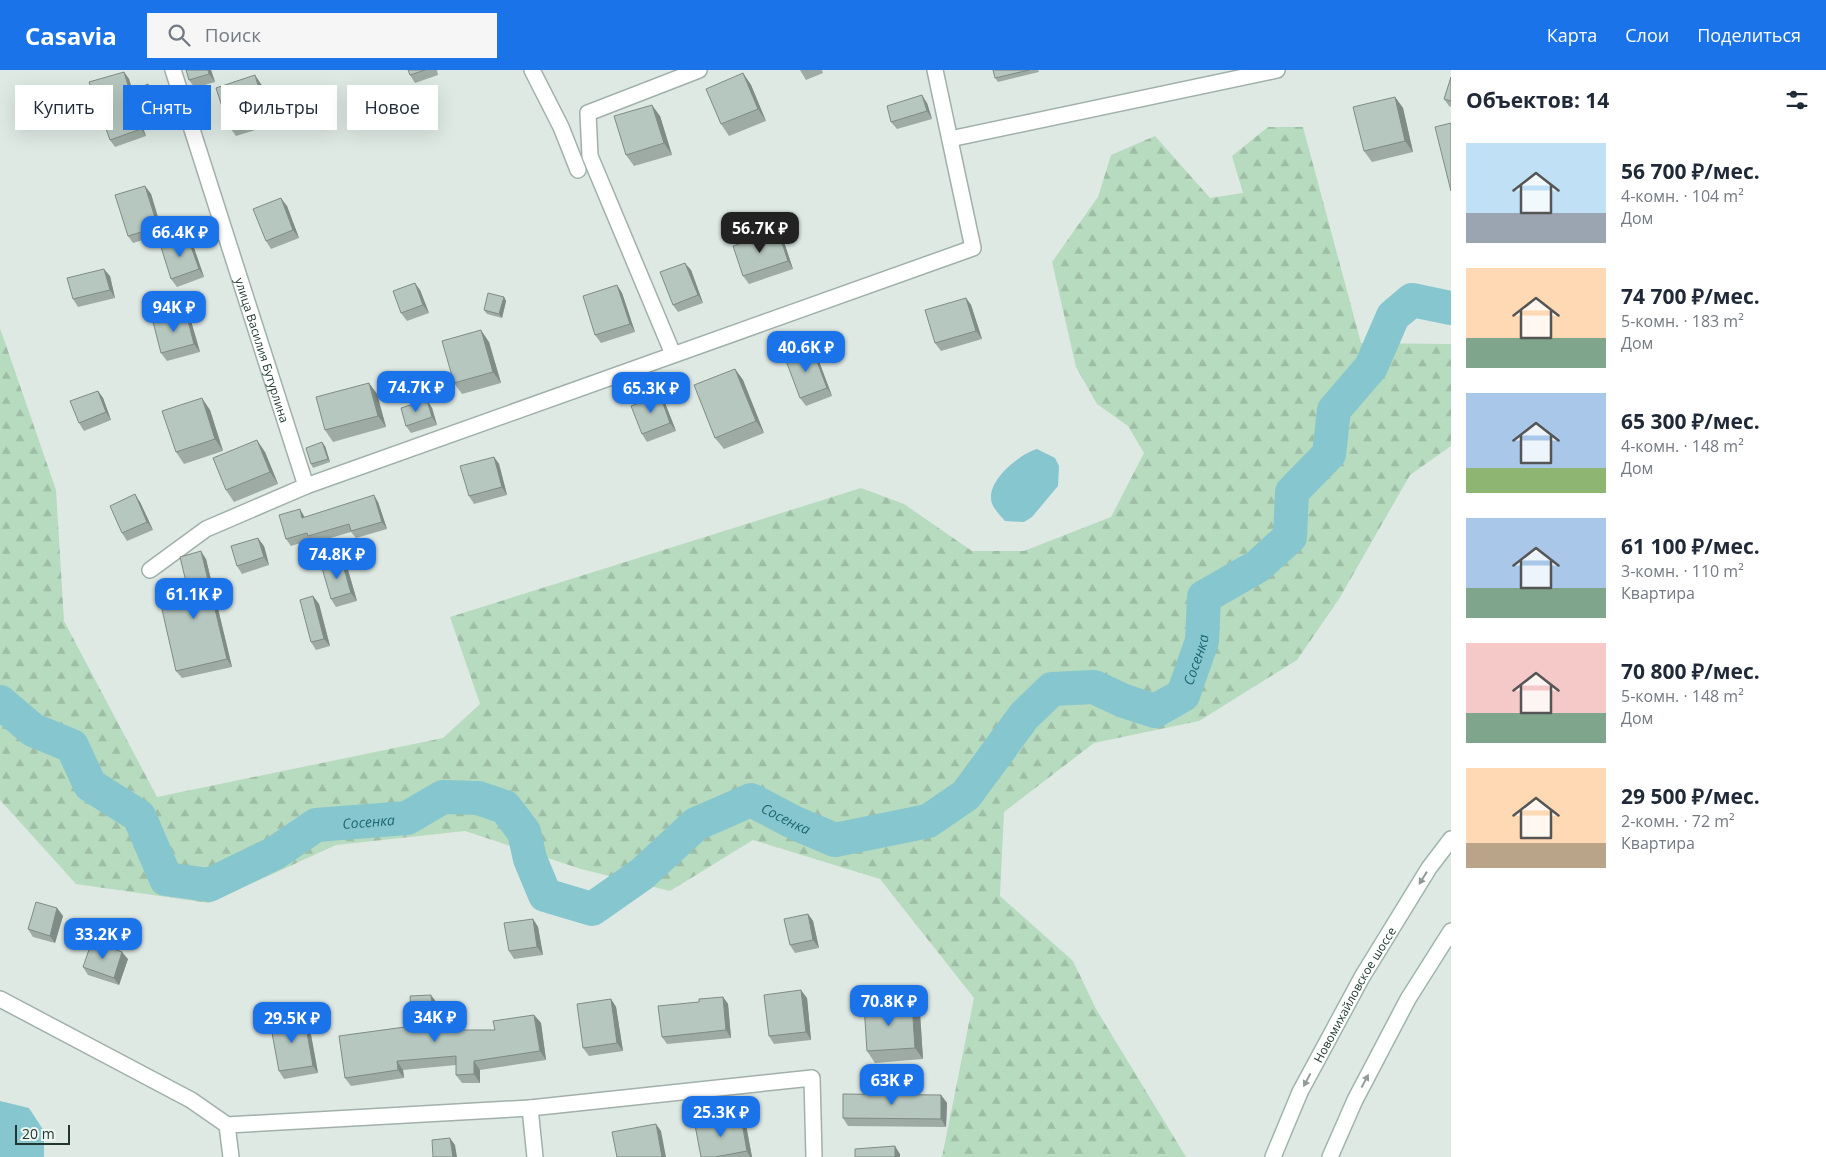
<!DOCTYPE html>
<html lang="ru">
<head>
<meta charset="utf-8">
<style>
	body { margin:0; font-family:"Open Sans",sans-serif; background:#f6f6f7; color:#1f2937; height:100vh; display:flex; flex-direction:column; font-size:19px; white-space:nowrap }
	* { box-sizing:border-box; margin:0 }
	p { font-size:16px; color:#747a83 }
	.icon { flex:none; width:28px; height:28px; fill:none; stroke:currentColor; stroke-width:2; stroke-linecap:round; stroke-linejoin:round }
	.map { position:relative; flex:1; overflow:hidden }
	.panel { display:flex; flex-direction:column; background:#fff; width:375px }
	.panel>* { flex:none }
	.banner { position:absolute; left:15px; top:15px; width:475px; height:45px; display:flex; gap:10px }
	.scale { position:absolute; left:15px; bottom:12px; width:55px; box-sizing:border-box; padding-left:5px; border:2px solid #203831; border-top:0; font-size:14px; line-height:18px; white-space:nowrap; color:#203831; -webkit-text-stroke:4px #eef6f2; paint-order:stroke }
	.price { position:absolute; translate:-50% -42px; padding:0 11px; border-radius:10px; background:#1a73e8; color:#fff; font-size:16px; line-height:32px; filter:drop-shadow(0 1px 2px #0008) }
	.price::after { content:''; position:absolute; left:50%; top:30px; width:15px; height:11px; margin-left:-8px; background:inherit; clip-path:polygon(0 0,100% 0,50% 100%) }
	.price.active { background:#222; color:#fff }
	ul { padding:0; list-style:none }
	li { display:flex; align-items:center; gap:15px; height:125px; padding:0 15px }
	li span { display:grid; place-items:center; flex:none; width:140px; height:100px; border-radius:0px; color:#555 }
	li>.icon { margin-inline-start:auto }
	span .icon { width:60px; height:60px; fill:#fffc; stroke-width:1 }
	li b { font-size:21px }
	h2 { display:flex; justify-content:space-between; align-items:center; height:60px; padding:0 15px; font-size:21px }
	.chip { padding:0 18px; border-radius:0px; background:#fff; box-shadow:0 5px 20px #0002; font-size:18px; line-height:45px }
	.chip.active { background:#1a73e8; color:#fff }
	header { display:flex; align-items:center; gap:30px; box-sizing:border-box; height:70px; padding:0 25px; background:#1a73e8; color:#fff }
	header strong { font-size:24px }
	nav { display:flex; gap:28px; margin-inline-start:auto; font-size:18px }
	.search { width:350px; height:45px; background:#f6f6f7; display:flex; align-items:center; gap:12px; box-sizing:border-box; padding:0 18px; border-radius:0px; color:#747a83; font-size:19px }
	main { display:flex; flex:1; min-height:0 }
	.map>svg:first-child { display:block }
</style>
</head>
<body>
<header>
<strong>Casavia</strong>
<div class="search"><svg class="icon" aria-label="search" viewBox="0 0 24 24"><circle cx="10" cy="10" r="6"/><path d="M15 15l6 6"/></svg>Поиск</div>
<nav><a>Карта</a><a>Слои</a><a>Поделиться</a></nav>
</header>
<main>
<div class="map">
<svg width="1451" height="1087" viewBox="0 0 1451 1087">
	<defs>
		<pattern id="forest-firs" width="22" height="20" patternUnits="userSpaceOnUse" patternTransform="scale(1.25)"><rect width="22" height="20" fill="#b7dbbf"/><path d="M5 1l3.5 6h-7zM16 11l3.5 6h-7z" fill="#9dbda5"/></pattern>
	</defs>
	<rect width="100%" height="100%" fill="#dee9e4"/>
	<!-- forest -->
	<polygon fill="url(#forest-firs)" points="1268,57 1303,57 1361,273 1451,274 1451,376 1410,405 1339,529 1297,590 1199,651 1094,673 1004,742 1000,826 1073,891 1096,939 1186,1087 942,1087 974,928 880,809 753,770 670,821 581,799 465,761 336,775 209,833 76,814 0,730 0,258 56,420 64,551 157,727 443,668 480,634 450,547 861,418 904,434 972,481 1024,481 1111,447 1144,383 1128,356 1097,334 1076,297 1052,192 1098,127 1111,85 1155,66 1210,128 1243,123 1232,86"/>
	<!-- water -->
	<g fill="#86c6ce">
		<path d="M1037,379L1055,388L1059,396L1058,416L1032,447L1024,452L1005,451C1000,445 991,437 991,428C990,408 1020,384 1037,379Z"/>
		<polygon points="0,1031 29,1038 44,1061 44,1087 0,1087"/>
	</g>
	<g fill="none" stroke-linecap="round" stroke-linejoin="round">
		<!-- river -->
		<path stroke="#86c6ce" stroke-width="34" id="s1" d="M0,632L33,660L72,676L90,715L139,746L166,809L209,815L275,783L316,755L407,748L443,727L478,728L505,737L524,762L530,789L545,825L592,839L642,804L696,754L751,730L795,753L835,770L928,751L966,725L1024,646L1052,619L1094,617L1124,631L1155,641L1183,625L1202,571L1204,527L1258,496L1290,467L1292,422L1329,384L1334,340L1371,297L1393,246L1412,230L1451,238"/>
		<defs>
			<g id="minor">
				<path id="s2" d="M173,0L306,416"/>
				<polyline points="532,0 561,57 578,100"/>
				<polyline points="950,69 1277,0"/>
				<polyline points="673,284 590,86 588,43 699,0"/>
				<polyline points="150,500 206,459 306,416 973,178 935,0"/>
				<polyline points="0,929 191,1030 227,1055 530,1038 812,1008 814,1087"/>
				<polyline points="530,1038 535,1087"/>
				<polyline points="227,1055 231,1087"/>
			</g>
			<g id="secondary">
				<path id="s3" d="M1273,1087L1300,1022L1362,907L1429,798L1451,769"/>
				<polyline points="1330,1087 1355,1030 1408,929 1451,861"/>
			</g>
		</defs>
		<!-- minor casing -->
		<use href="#minor" stroke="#a1b0ab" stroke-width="18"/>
		<!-- secondary casing -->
		<use href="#secondary" stroke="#9db5ab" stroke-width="18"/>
		<!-- minor -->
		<use href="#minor" stroke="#fff" stroke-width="15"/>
		<!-- secondary -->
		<use href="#secondary" stroke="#fff" stroke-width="15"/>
	</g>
	<!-- wall -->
	<g fill="#9daba4">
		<polygon points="211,0 215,12 195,18 189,10"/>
		<polygon points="408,0 437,0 438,5 415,13 410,5"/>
		<polygon points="800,0 822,0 823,3 806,10"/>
		<polygon points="993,0 1038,0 1039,2 998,12 995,8"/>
		<polygon points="124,2 129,9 133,21 153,21 161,37 139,47 146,66 115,77 110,70"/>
		<polygon points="743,3 751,15 766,51 729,66 721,54"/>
		<polygon points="1451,7 1451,37 1449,36 1444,29"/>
		<polygon points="263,17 274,54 236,66 228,55"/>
		<polygon points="1395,27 1403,38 1413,82 1372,92 1364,81"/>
		<polygon points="927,33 932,49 897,59 891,52"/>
		<polygon points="660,46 672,85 634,96 626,85"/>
		<polygon points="145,116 151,124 163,164 133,173 128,166"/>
		<polygon points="287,136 299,168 271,179 266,171"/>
		<polygon points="778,161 783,169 793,199 749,214 743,206"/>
		<polygon points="188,168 193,175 204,207 177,217 171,209"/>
		<polygon points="691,200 703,233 678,242 673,235"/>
		<polygon points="110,206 115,228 78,237 73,229"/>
		<polygon points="617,215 622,223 635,262 601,273 595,265"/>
		<polygon points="420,220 429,243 407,251 401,243"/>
		<polygon points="504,227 506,231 502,248 487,244 484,240"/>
		<polygon points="966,228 971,235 982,269 941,281 935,273"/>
		<polygon points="186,243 191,251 200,282 167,291 161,283"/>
		<polygon points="489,272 501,313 462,324 454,313"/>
		<polygon points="817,286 832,326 806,336 800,328"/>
		<polygon points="735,299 743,310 764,363 724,379 715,368"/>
		<polygon points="369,313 377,324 386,357 333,372 325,360"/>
		<polygon points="98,321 103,328 111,350 84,361 79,353"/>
		<polygon points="427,330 432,338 437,355 411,363 406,356"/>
		<polygon points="665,333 676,361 647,372 642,364"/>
		<polygon points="210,340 223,381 184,394 176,382"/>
		<polygon points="325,376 330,392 313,398 311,394"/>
		<polygon points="265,382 278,414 234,432 226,420"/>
		<polygon points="494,387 499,394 507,425 474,434 469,426"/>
		<polygon points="140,432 153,460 127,471 122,463"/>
		<polygon points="378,432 387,459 356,468 351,462 313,473 310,470 291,476 286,469 305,447"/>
		<polygon points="264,476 269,495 242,504 237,496"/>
		<polygon points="206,489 232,597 182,608 176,601"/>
		<polygon points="342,492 348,500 357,531 336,537 331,529"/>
		<polygon points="313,526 319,534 330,576 316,580 311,572"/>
		<polygon points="57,838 63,846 55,873 33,867 28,859"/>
		<polygon points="808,844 813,851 819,878 795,883 790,875"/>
		<polygon points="533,849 538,857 543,885 514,889 509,881"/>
		<polygon points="128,889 119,915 88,905 83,897"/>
		<polygon points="723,927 728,934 731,968 667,974 662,967 699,932"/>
		<polygon points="807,928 811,970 774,974 769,966"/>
		<polygon points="611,929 616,937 623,981 589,986 583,978"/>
		<polygon points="912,932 920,943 923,989 875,993 867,981"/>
		<polygon points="437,933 440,960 495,960 534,945 541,953 546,990 480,1000 480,1013 462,1013 456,1005 456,995 403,1000 404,1008 351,1016 345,1008 412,956"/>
		<polygon points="309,954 318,1003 284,1009 279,1001"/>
		<polygon points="941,1025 947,1033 946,1057 848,1056 843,1048"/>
		<polygon points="741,1047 746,1055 752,1087 701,1087"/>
	</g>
	<!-- shaded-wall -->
	<g fill="#7f8b86">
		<polygon points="208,0 211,0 215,12 209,4"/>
		<polygon points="124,2 129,9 135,29 130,22"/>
		<polygon points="743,3 751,15 766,51 758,39"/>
		<polygon points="255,5 263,17 274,54 266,43"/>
		<polygon points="148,14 153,21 161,37 156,29"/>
		<polygon points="922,25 927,33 932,49 927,41"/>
		<polygon points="1395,27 1403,38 1413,82 1405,71"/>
		<polygon points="652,35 660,46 672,85 664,73"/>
		<polygon points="134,40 139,47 146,66 141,59"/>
		<polygon points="145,116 151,124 163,164 158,157"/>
		<polygon points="281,128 287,136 299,168 293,160"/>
		<polygon points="778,161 783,169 793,199 788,191"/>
		<polygon points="188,168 193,175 204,207 199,199"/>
		<polygon points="685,193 691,200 703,233 698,225"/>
		<polygon points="104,199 110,206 115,228 110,220"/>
		<polygon points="415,213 420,220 429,243 423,235"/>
		<polygon points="617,215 622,223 635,262 630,254"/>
		<polygon points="504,227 506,231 502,248 499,244"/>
		<polygon points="966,228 971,235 982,269 976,261"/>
		<polygon points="186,243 191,251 200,282 194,274"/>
		<polygon points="481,260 489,272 501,313 493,302"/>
		<polygon points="812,278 817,286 832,326 827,318"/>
		<polygon points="735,299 743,310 764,363 756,351"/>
		<polygon points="369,313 377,324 386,357 378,346"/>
		<polygon points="98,321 103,328 111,350 106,342"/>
		<polygon points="660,325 665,333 676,361 670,353"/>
		<polygon points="202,328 210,340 223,381 215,369"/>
		<polygon points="427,330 432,338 437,355 432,347"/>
		<polygon points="257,370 265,382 278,414 270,402"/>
		<polygon points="322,372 325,376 330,392 328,389"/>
		<polygon points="494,387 499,394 507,425 502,417"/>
		<polygon points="135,424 140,432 153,460 147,452"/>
		<polygon points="374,425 378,432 387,459 382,452"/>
		<polygon points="300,439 304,446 307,455 302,448"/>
		<polygon points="258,468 264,476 269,495 264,487"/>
		<polygon points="201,481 206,489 232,597 227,589"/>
		<polygon points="342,492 348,500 357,531 351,523"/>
		<polygon points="313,526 319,534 330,576 324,569"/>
		<polygon points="57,838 63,846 55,873 50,866"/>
		<polygon points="808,844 813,851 819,878 813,870"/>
		<polygon points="533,849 538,857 543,885 537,877"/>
		<polygon points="122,882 128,889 119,915 114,908"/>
		<polygon points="801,920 807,928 811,970 806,962"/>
		<polygon points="431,925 437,933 440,969 434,960"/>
		<polygon points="723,927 728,934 731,968 726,960"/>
		<polygon points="611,929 616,937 623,981 617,973"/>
		<polygon points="912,932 920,943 923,989 915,978"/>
		<polygon points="534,945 541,953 546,990 540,981"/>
		<polygon points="304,946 309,954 318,1003 313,996"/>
		<polygon points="397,991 403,1000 404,1008 398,1000"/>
		<polygon points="474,991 480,1000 480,1013 474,1004"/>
		<polygon points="941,1025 947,1033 946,1057 941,1049"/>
		<polygon points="741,1047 746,1055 752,1087 750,1087 747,1081"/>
		<polygon points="656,1054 661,1061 666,1087 662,1087"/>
		<polygon points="450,1068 455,1075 457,1087 453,1087"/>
		<polygon points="895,1076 900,1084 900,1087 895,1087"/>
	</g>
	<!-- building -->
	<g fill="#b6c7bf" stroke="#7f8b86">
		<polygon points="186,0 208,0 209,4 189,10"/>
		<polygon points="408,0 425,0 410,5"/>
		<polygon points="993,0 1029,0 995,8"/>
		<polygon points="124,2 130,22 148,14 156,29 134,40 141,59 110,70 89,12"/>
		<polygon points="743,3 758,39 721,54 706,19"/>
		<polygon points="255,5 266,43 228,55 216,18"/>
		<polygon points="1451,7 1451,31 1444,29"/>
		<polygon points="922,25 927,41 891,52 887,36"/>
		<polygon points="1395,27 1405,71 1364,81 1353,37"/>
		<polygon points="652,35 664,73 626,85 614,46"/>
		<polygon points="1451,53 1451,121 1435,57"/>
		<polygon points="145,116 158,157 128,166 115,125"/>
		<polygon points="281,128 293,160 266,171 253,139"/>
		<polygon points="778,161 788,191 743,206 733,176"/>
		<polygon points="188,168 199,199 171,209 161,177"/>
		<polygon points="685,193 698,225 673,235 660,202"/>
		<polygon points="104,199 110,220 73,229 67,208"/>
		<polygon points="415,213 423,235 401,243 393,221"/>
		<polygon points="617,215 630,254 595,265 583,226"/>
		<polygon points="488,223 504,227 499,244 484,240"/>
		<polygon points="966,228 976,261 935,273 925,240"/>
		<polygon points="186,243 194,274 161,283 153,252"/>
		<polygon points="481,260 493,302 454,313 442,271"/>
		<polygon points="812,278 827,318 800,328 785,288"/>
		<polygon points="735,299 756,351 715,368 694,315"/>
		<polygon points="369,313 378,346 325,360 316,327"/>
		<polygon points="98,321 106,342 79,353 70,331"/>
		<polygon points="660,325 670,353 642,364 631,336"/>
		<polygon points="202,328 215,369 176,382 162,341"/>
		<polygon points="427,330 432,347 406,356 401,338"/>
		<polygon points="257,370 270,402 226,420 213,388"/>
		<polygon points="322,372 328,389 311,394 306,378"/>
		<polygon points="494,387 502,417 469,426 460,396"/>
		<polygon points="135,424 147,452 122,463 110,436"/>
		<polygon points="374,425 382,452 351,461 349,454 308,466 307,463 286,469 279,445 300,439 302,448"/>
		<polygon points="258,468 264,487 237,496 231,476"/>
		<polygon points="201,481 227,589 176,601 161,535 190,528 180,487"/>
		<polygon points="342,492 351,523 331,529 322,498"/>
		<polygon points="313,526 324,569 311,572 300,530"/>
		<polygon points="36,832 57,838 50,866 28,859"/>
		<polygon points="808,844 813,870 790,875 784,849"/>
		<polygon points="533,849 537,877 509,881 504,853"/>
		<polygon points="92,871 122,882 114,908 83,897"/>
		<polygon points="801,920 806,962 769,966 764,925"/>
		<polygon points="431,925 434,960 495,960 493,951 534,945 540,981 474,991 474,1004 456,1005 456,986 397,991 398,1000 345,1008 339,966 412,956 410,926"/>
		<polygon points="723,927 726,960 662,967 658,936 699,932 699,929"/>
		<polygon points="611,929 617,973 583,978 577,934"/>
		<polygon points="912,932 915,978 867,981 864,935"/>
		<polygon points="304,946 313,996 279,1001 270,952"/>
		<polygon points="843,1024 941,1025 941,1049 843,1048"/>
		<polygon points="741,1047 747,1081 715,1087 701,1087 695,1055"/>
		<polygon points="656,1054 662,1087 617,1087 612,1062"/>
		<polygon points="450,1068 453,1087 433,1087 432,1070"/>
		<polygon points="895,1076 895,1087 855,1087 855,1079"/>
	</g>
	<!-- one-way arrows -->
	<defs><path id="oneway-solid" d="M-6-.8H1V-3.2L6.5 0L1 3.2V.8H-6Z" transform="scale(1.25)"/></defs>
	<g fill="#909c98">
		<use href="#oneway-solid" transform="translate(1423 808) rotate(122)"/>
		<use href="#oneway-solid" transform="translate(1307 1010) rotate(118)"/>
		<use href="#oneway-solid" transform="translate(1365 1011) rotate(-62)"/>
	</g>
	<g text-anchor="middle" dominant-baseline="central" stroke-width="4" stroke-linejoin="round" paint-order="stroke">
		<!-- street labels -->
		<g font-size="12" fill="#203831" stroke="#eef6f2">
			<text stroke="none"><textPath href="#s2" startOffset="294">улица Василия Бутурлина</textPath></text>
			<text stroke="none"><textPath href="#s3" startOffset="182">Новомихайловское шоссе</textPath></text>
		</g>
		<!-- water labels -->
		<g font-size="14" font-style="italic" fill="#1c6873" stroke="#eef6f2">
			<text stroke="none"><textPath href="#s1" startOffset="1508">Сосенка</textPath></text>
			<text stroke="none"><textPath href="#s1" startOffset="999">Сосенка</textPath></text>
			<text stroke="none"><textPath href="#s1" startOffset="474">Сосенка</textPath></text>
		</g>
	</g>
</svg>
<div class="scale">20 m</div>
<b class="price active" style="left:760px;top:184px">56.7K ₽</b>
<b class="price" style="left:180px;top:188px">66.4K ₽</b>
<b class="price" style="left:174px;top:263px">94K ₽</b>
<b class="price" style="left:806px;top:303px">40.6K ₽</b>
<b class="price" style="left:416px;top:343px">74.7K ₽</b>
<b class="price" style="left:651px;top:344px">65.3K ₽</b>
<b class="price" style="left:337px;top:510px">74.8K ₽</b>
<b class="price" style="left:194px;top:550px">61.1K ₽</b>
<b class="price" style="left:103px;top:890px">33.2K ₽</b>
<b class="price" style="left:889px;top:957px">70.8K ₽</b>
<b class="price" style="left:435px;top:973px">34K ₽</b>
<b class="price" style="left:292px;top:974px">29.5K ₽</b>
<b class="price" style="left:892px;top:1036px">63K ₽</b>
<b class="price" style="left:721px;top:1068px">25.3K ₽</b>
<div class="banner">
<a class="chip">Купить</a>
<a class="chip active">Снять</a>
<a class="chip">Фильтры</a>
<a class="chip">Новое</a>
</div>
</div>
<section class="panel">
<h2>Объектов: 14<svg class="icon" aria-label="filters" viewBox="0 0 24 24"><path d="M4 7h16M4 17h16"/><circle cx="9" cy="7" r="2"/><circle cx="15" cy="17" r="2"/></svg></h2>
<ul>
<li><span style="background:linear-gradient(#bfe0f5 70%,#9aa5b1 0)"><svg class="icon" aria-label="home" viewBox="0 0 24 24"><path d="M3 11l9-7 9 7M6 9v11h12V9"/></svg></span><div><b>56 700 ₽/мес.</b><p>4-комн. · 104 m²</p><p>Дом</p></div></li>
<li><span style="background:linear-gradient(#ffd9b3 70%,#7fa58c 0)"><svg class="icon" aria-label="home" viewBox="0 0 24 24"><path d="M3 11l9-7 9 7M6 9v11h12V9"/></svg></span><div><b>74 700 ₽/мес.</b><p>5-комн. · 183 m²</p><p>Дом</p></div></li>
<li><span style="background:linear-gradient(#a9c7e8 75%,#8fb573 0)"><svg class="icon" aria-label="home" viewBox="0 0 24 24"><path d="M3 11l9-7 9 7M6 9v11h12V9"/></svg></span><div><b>65 300 ₽/мес.</b><p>4-комн. · 148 m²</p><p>Дом</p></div></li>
<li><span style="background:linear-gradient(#a9c7e8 70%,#7fa58c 0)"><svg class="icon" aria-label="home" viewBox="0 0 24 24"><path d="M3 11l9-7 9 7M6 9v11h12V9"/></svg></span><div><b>61 100 ₽/мес.</b><p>3-комн. · 110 m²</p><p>Квартира</p></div></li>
<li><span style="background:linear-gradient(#f6c9c9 70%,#7fa58c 0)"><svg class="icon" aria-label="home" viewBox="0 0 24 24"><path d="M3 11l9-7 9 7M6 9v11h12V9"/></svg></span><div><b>70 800 ₽/мес.</b><p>5-комн. · 148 m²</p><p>Дом</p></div></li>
<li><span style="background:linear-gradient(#ffd9b3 75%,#b9a48a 0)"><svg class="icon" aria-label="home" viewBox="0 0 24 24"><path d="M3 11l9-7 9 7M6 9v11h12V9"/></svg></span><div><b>29 500 ₽/мес.</b><p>2-комн. · 72 m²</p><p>Квартира</p></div></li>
</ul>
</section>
</main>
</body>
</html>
